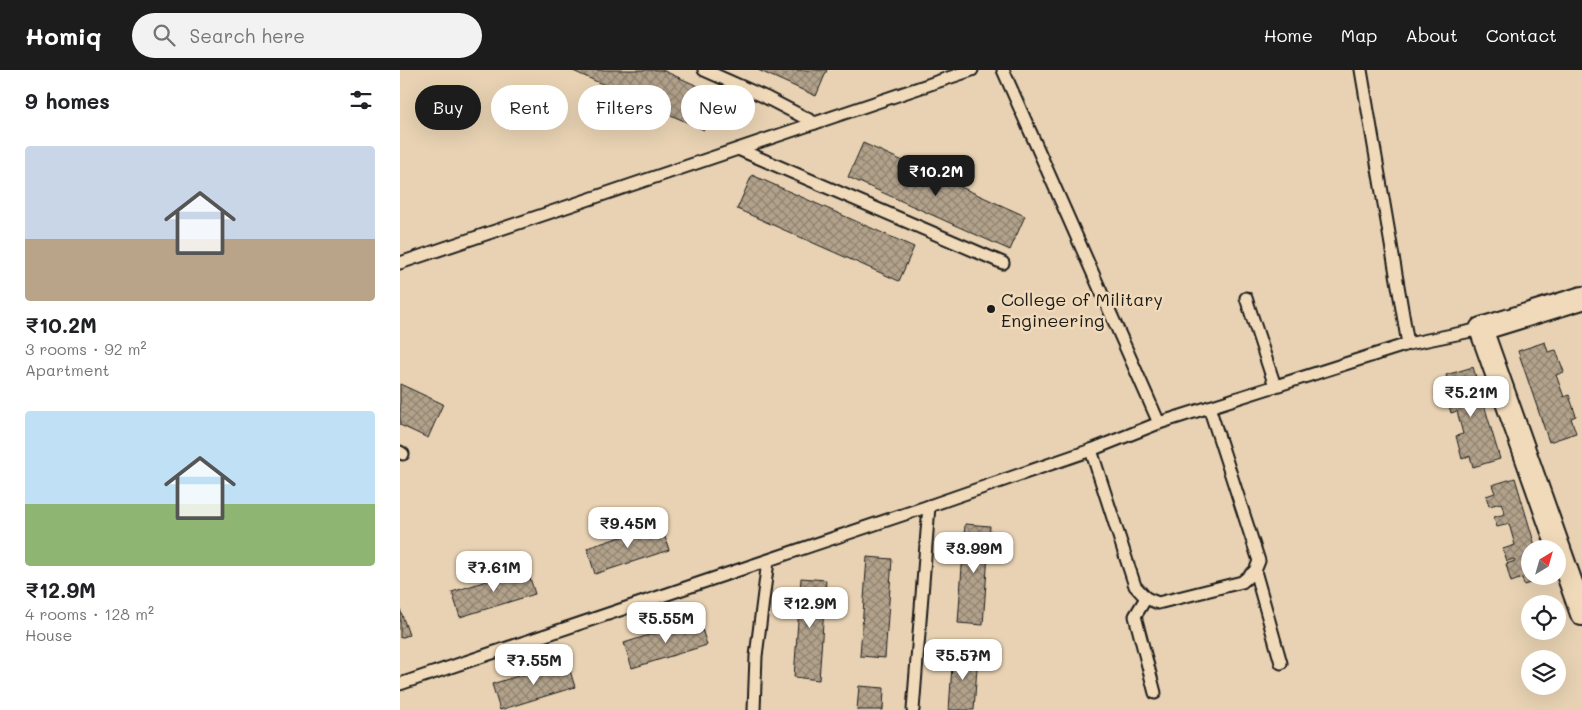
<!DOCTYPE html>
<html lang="en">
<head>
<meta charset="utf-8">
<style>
	body { margin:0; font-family:Mali,sans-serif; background:#f2f2f2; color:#202124; height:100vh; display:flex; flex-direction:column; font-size:19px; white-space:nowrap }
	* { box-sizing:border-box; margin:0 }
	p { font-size:16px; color:#757577 }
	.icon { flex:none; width:28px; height:28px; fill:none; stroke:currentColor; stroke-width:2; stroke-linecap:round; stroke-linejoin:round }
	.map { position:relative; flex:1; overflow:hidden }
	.panel { display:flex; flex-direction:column; background:#fff; width:400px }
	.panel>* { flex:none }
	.top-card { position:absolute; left:15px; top:15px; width:475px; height:45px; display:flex; gap:10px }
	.needle { width:32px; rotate:37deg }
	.fabs { position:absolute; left:1121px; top:470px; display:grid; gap:10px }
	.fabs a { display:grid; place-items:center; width:45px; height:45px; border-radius:50%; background:#fff; box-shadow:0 5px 20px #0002; font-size:25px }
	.price { position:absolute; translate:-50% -42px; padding:0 11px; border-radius:10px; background:#fff; color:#222; font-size:16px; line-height:32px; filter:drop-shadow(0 1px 2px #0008) }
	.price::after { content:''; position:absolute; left:50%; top:30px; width:15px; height:11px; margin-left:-8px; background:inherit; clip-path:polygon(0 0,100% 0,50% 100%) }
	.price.selected { background:#1c1c1c; color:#fff }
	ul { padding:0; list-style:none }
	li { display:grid; align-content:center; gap:10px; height:265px; padding:0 25px }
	li span { display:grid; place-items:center; height:155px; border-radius:5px; color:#555 }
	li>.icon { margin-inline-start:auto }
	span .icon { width:90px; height:90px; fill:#fffc; stroke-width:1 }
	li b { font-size:21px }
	h2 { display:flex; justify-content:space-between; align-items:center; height:60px; padding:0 25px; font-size:21px }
	.pill { padding:0 18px; border-radius:22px; background:#fff; box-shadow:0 5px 20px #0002; font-size:18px; line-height:45px }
	.pill.selected { background:#1c1c1c; color:#fff }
	header { display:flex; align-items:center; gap:30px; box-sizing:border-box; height:70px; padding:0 25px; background:#1c1c1c; color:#fff }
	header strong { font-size:24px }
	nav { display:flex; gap:28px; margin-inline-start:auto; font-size:18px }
	.search { width:350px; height:45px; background:#f2f2f2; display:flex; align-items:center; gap:12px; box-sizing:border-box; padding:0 18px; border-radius:28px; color:#757577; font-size:19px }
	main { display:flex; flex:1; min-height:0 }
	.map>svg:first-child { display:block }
</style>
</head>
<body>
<header>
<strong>Homiq</strong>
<div class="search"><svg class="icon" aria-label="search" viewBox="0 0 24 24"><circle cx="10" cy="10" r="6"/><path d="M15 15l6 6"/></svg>Search here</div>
<nav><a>Home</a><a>Map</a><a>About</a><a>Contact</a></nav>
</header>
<main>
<section class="panel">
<h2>9 homes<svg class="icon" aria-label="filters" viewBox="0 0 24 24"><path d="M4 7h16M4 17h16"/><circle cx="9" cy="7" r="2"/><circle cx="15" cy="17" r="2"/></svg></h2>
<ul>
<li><span style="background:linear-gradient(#c9d6e8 60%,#b9a48a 0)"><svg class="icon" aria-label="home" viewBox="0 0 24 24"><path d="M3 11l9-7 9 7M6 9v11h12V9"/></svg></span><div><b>₹10.2M</b><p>3 rooms · 92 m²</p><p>Apartment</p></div></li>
<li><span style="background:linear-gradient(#bfe0f5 60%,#8fb573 0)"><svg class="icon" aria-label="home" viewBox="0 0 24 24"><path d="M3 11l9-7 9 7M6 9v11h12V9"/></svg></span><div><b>₹12.9M</b><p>4 rooms · 128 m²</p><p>House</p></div></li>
</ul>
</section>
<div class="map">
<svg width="1182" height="640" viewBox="0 0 1182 640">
	<defs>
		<pattern id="building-cross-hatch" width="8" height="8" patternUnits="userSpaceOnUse" patternTransform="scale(1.25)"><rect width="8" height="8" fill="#b2a28b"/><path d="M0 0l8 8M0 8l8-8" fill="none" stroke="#908371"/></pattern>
	</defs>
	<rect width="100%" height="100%" fill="#e8d2b3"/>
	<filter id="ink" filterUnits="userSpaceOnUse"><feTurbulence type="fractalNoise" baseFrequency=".02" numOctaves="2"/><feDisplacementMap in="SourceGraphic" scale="10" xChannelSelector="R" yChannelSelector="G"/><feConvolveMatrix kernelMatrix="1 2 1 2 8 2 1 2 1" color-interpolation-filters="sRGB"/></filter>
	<g filter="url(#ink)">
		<!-- building -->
		<g fill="url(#building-cross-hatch)" stroke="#1c1c1c">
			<polygon points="171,0 262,0 320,26 304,60"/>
			<polygon points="358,0 427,0 416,26"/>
			<polygon points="463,73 625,146 610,180 448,107"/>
			<polygon points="352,105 514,177 499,211 337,139"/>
			<polygon points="1145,272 1148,282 1156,280 1164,302 1156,305 1164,327 1169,325 1176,346 1171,348 1176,363 1149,372 1118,281"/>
			<polygon points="1073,297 1100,389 1073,397 1070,386 1062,389 1056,366 1063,364 1057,341 1051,343 1045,321 1050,319 1046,305"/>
			<polygon points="0,314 43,334 28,368 0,355"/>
			<polygon points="1115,408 1136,479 1130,479 1130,506 1144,506 1145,508 1124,515 1122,508 1111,512 1106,494 1115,491 1114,489 1107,491 1103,479 1115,475 1109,454 1097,457 1094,447 1105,444 1101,433 1089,436 1086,426 1095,423 1092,415"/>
			<polygon points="261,454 269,480 195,504 187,478"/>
			<polygon points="565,454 590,456 583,555 558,553"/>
			<polygon points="467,487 492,489 485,588 460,586"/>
			<polygon points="127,498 135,524 60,547 52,522"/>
			<polygon points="401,508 426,510 419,610 394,607"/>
			<polygon points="0,539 9,565 0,568"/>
			<polygon points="299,549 307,575 232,598 224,573"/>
			<polygon points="553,581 578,583 574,640 549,640"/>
			<polygon points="167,591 175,617 100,640 92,614"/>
			<polygon points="459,616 484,618 483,640 457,640"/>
		</g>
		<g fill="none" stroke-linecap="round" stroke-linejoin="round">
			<defs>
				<g id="lane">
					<polyline points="304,0 365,27 415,53"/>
					<polyline points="603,0 759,353"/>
					<polyline points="961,0 1008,274"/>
					<polyline points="338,79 603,193"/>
					<polyline points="0,193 572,0"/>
					<polyline points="846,228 875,316"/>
					<polyline points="691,380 735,516 746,528 758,533 842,512 855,501 859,491 809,337"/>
					<polyline points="0,382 3,384"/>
					<polyline points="855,501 881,593"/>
					<polyline points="746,528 735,546 755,623"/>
					<polyline points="0,614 529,436 691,380 759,353 1008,274 1081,259"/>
					<polyline points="354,640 356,586 368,491"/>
					<polyline points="513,640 529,436"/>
				</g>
				<polyline id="street" points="1182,228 1081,259 1182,544"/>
			</defs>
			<!-- lane casing -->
			<use href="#lane" stroke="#1c1c1c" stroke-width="15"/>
			<!-- street casing -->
			<use href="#street" stroke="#1c1c1c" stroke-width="26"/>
			<!-- lane -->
			<use href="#lane" stroke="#f1dab9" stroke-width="11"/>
			<!-- street -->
			<use href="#street" stroke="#f1dab9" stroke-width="22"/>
		</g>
	</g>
	<!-- markers -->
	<circle fill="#1c1c1c" stroke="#f1dab9" stroke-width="2" cx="591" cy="239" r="5"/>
	<g text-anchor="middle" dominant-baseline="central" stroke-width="5" stroke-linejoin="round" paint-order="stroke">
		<!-- poi labels -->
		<g font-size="18" fill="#1c1c1c" stroke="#f1dab9" text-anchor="start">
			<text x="601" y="229">College of Military<tspan x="601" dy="21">Engineering</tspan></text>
		</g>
	</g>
</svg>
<div class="fabs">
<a><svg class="needle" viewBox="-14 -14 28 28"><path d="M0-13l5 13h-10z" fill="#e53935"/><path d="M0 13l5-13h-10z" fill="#757577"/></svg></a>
<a><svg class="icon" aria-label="locate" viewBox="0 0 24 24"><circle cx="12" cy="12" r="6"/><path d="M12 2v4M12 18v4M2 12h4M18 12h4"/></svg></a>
<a><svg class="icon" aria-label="layers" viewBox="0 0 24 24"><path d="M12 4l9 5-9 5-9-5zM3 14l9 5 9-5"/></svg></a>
</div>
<b class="price selected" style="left:536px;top:127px">₹10.2M</b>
<b class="price" style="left:1071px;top:348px">₹5.21M</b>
<b class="price" style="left:228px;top:479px">₹9.45M</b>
<b class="price" style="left:574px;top:504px">₹3.99M</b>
<b class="price" style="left:94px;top:523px">₹7.61M</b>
<b class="price" style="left:410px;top:559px">₹12.9M</b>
<b class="price" style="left:266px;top:574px">₹5.55M</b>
<b class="price" style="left:563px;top:611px">₹5.57M</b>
<b class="price" style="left:134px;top:616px">₹7.55M</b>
<div class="top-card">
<a class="pill selected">Buy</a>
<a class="pill">Rent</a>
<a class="pill">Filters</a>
<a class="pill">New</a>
</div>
</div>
</main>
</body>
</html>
